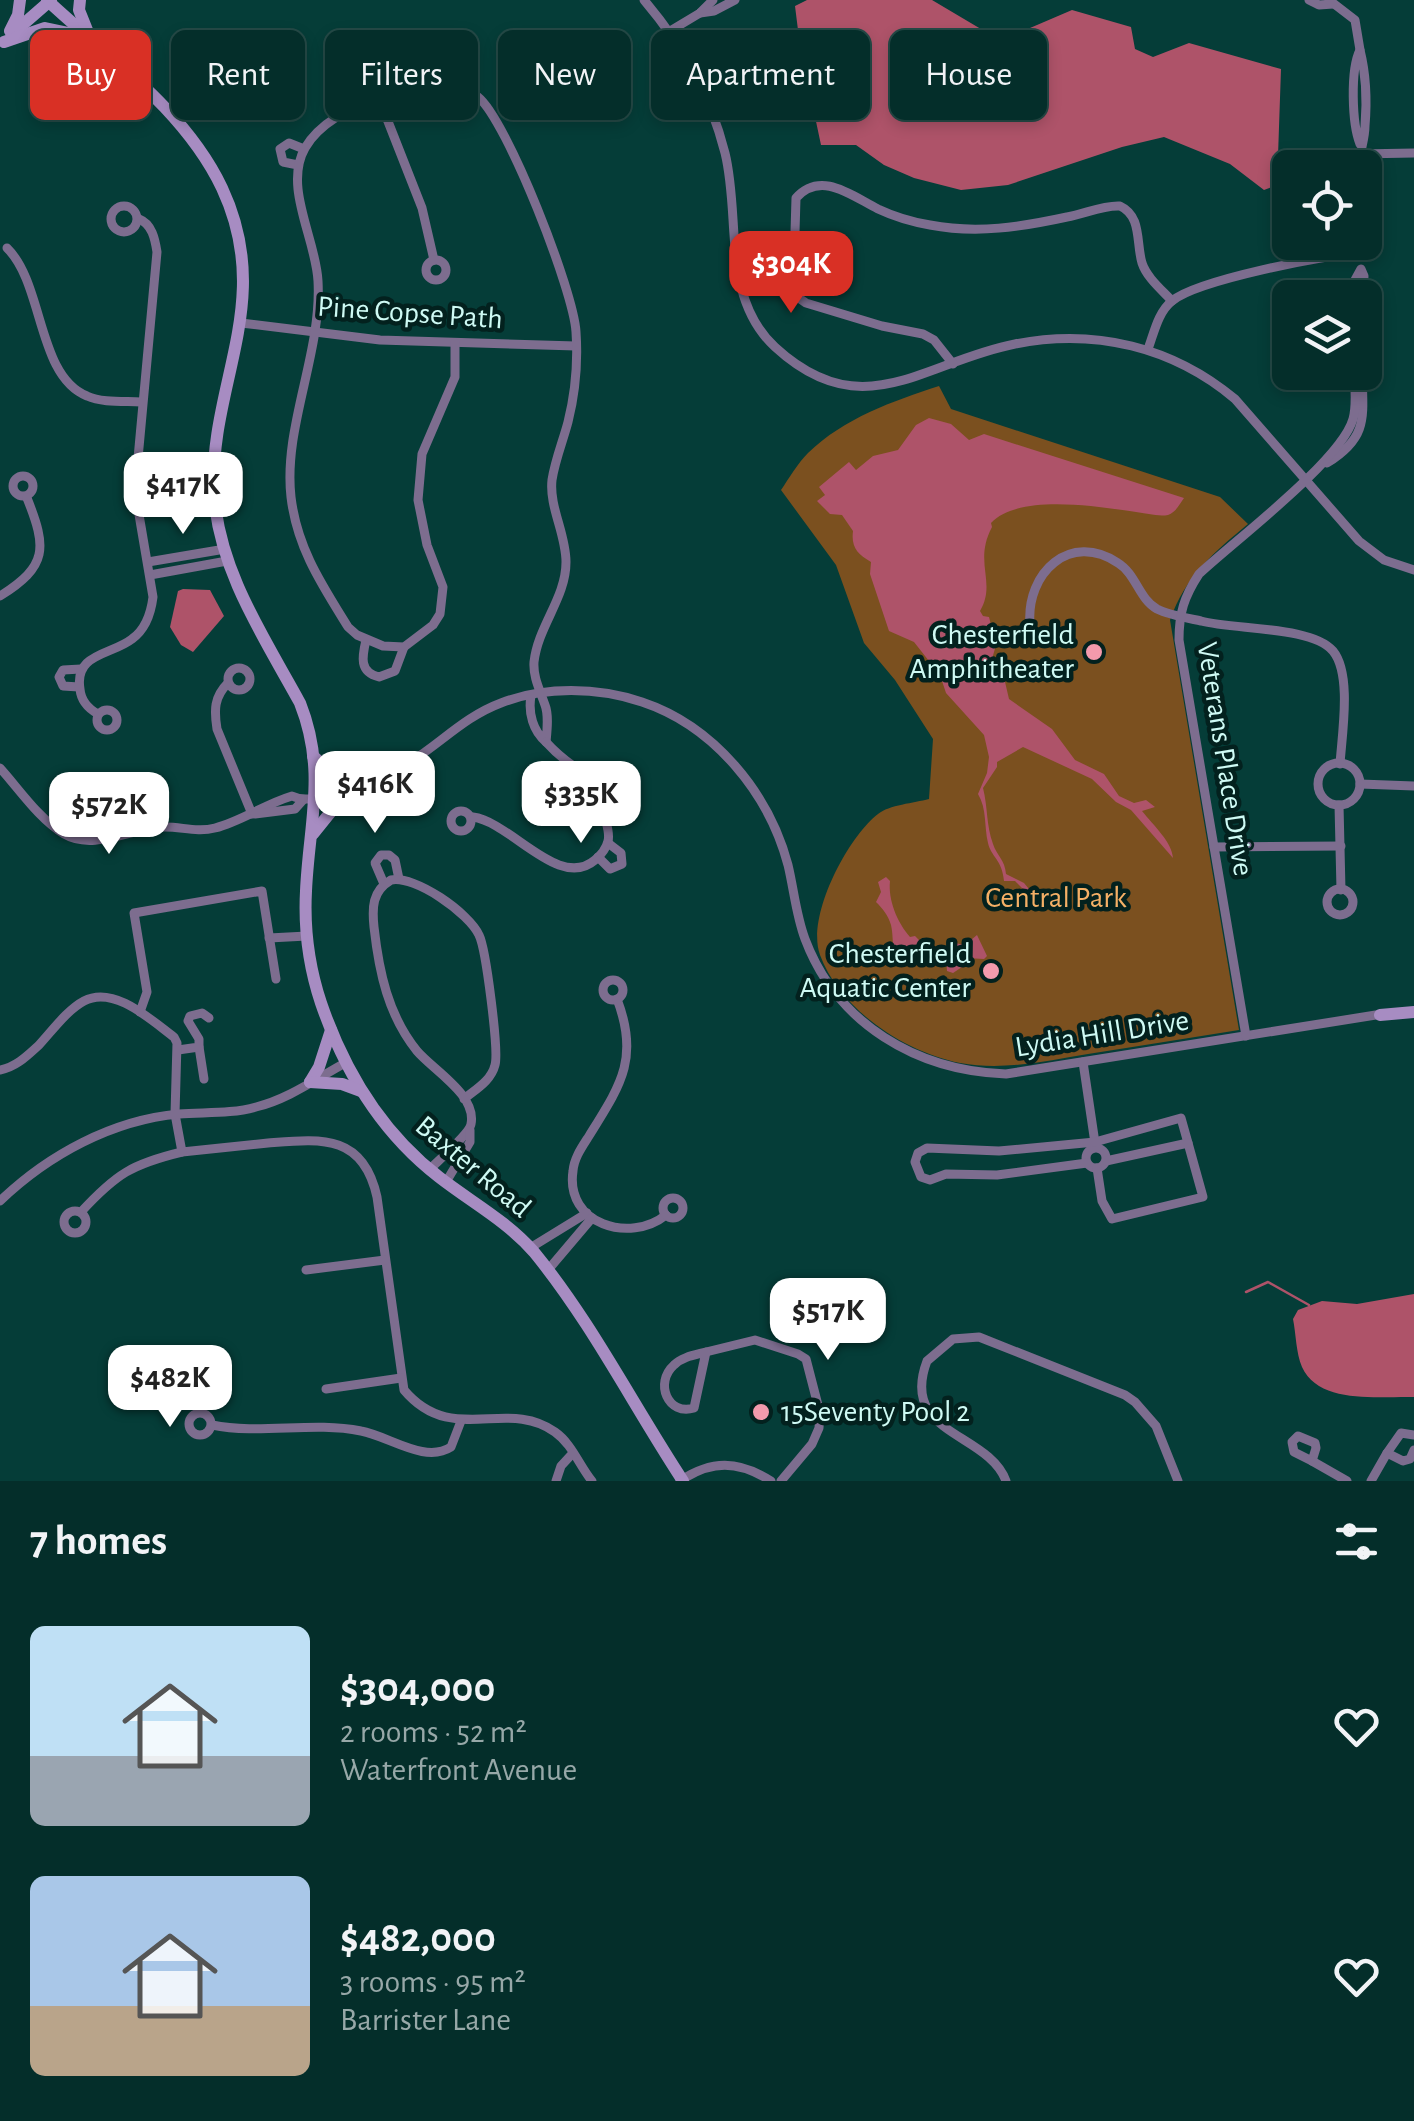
<!DOCTYPE html>
<html lang="en">
<head>
<meta charset="utf-8">
<style>
	body { margin:0; font-family:"Alegreya Sans",sans-serif; background:#123a36; color:#f1f3f6; height:100vh; display:flex; flex-direction:column; font-size:38px; white-space:nowrap }
	* { box-sizing:border-box; margin:0 }
	p { font-size:32px; color:#97a8a8 }
	.icon { flex:none; width:55px; height:55px; fill:none; stroke:currentColor; stroke-width:2; stroke-linecap:round; stroke-linejoin:round }
	.map { position:relative; height:1481px; overflow:hidden }
	.side { display:flex; flex-direction:column; background:#042e2a; flex:1 }
	.side>* { flex:none }
	.guide { position:absolute; left:30px; top:30px; width:1355px; height:90px; display:flex; gap:20px }
	.buttons { position:absolute; left:1272px; top:150px; display:grid; gap:20px }
	.buttons a { display:grid; place-items:center; width:110px; height:110px; border-radius:15px; background:#042e2a; box-shadow:0 5px 15px #0003,0 0 0 2px #254a47; font-size:50px }
	.price { position:absolute; translate:-50% -85px; padding:0 22px; border-radius:20px; background:#fff; color:#222; font-size:32px; line-height:65px; filter:drop-shadow(0 2px 5px #0008) }
	.price::after { content:''; position:absolute; left:50%; top:60px; width:30px; height:22px; margin-left:-15px; background:inherit; clip-path:polygon(0 0,100% 0,50% 100%) }
	.price.current { background:#d93025; color:#fff }
	ul { padding:0; list-style:none }
	li { display:flex; align-items:center; gap:30px; height:250px; padding:0 30px }
	li span { display:grid; place-items:center; flex:none; width:280px; height:200px; border-radius:15px; color:#555 }
	li>.icon { margin-inline-start:auto }
	span .icon { width:120px; height:120px; fill:#fffc; stroke-width:1 }
	li b { font-size:42px }
	h2 { display:flex; justify-content:space-between; align-items:center; height:120px; padding:0 30px; font-size:42px }
	.chip { padding:0 35px; border-radius:15px; background:#042e2a; box-shadow:0 5px 15px #0003,0 0 0 2px #254a47; font-size:35px; line-height:90px }
	.chip.current { background:#d93025; color:#fff }
	.map>svg:first-child { display:block }
</style>
</head>
<body>
<div class="map">
<svg width="1414" height="1481" viewBox="0 0 1414 1481">
	<rect width="100%" height="100%" fill="#053d38"/>
	<!-- green -->
	<path fill="#7b501f" d="M939,386L951,409L1220,497L1248,524C1214,552 1185,577 1170,620L1239,1030C1189,1038 1139,1046 1088,1054C1046,1061 1003,1071 960,1063C905,1052 840,1010 820,955C806,917 847,838 878,814C889,805 914,803 929,799L933,739L895,680L864,643L836,565L781,490C789,478 798,463 808,453C844,418 893,401 939,386Z"/>
	<!-- water -->
	<g fill="#ae5369">
		<polygon points="807,0 932,0 991,35 1023,31 1072,10 1131,27 1135,49 1153,57 1189,43 1281,69 1277,185 1264,190 1230,164 1164,137 1122,147 1008,185 961,190 914,178 884,165 856,145 821,145 800,46 795,6"/>
		<path d="M929,418L951,424L969,440L984,434L1184,498C1179,505 1176,512 1168,515C1158,517 1146,513 1136,512C1099,507 1019,493 991,523L992,527C973,563 997,582 980,611L983,616L989,617L996,645L992,659L1002,669L1009,699L1052,729L1075,760L1104,774L1119,796L1134,803L1146,800L1155,807L1142,811C1154,826 1172,842 1173,858L1131,810L1116,802L1092,779L1023,747L997,762V767L983,788C988,808 986,825 993,844C997,856 1005,860 1006,874L1024,883L1038,900V904L1015,881H1004C1002,859 991,857 988,843C984,826 987,809 978,794L987,773L989,757L984,735L946,693L940,675L914,642L889,631L870,574L871,562C857,554 851,547 853,531L842,515L830,514L817,501L825,495L819,487L849,462L856,470L873,456L898,450L916,425Z"/>
		<polygon points="183,589 210,590 224,616 193,652 181,645 170,627 178,591"/>
		<path d="M886,877L890,881C888,900 897,922 910,937L915,936L920,941L921,953L910,961C888,957 895,942 891,925C888,915 883,909 876,902L881,892L878,882Z"/>
		<polygon points="977,935 987,956 984,959 967,958 962,967 953,973 947,971 946,959 942,965 933,964 934,956 939,956 955,943 965,945"/>
		<path d="M1414,1294V1397C1380,1396 1319,1405 1302,1367C1296,1353 1296,1334 1293,1319L1298,1310L1322,1301L1357,1304Z"/>
	</g>
	<g fill="none" stroke-linecap="round" stroke-linejoin="round">
		<!-- stream -->
		<polyline stroke="#ae5369" stroke-width="2.5" points="1246,1292 1268,1282 1309,1305"/>
		<!-- street -->
		<g stroke="#7d6d8f" stroke-width="9">
			<path d="M644,0C683,46 710,94 725,153C741,217 721,297 775,347C863,428 923,362 1015,344C1095,328 1173,347 1235,399L1359,541L1384,560L1414,570"/>
			<polyline points="1309,0 1319,5 1333,4"/>
			<polyline points="1329,0 1355,20 1360,50"/>
			<polyline points="700,13 714,11 735,0"/>
			<polyline points="670,31 700,13 713,0"/>
			<polyline points="378,96 422,208 434,260"/>
			<polyline points="1359,154 1414,153"/>
			<polyline points="298,165 283,162 280,149 289,143 304,149"/>
			<path d="M1359,168C1359,153 1365,140 1365,126C1367,102 1366,74 1360,50C1350,70 1352,124 1360,144"/>
			<circle cx="124" cy="219" r="13"/>
			<path d="M7,248C44,284 37,376 87,396C103,403 124,401 141,402"/>
			<circle cx="436" cy="270" r="10"/>
			<polyline points="1354,298 1355,280 1361,269 1364,276 1363,298"/>
			<polyline points="241,323 380,340 576,346"/>
			<path d="M455,343V377L422,454L418,500L427,545L443,587L440,614L433,625L404,647L383,646L357,635L348,627C322,585 297,548 291,497C283,427 322,353 318,281C316,239 283,187 305,148C319,123 352,107 378,96C411,83 447,72 478,97C507,120 574,292 576,332C578,361 575,394 568,422C563,441 555,460 552,480C549,507 566,534 566,562C566,598 538,626 534,662C533,678 540,690 545,705C549,715 547,731 546,742C533,731 528,713 531,696"/>
			<path d="M1148,349C1154,333 1158,312 1172,301C1197,280 1325,255 1360,253"/>
			<path d="M953,364L934,340L923,334L882,326L806,303L793,294L786,271L795,232L796,198C821,170 852,196 878,209C895,217 912,222 930,225C977,234 1021,227 1067,217C1085,214 1102,205 1120,206C1142,216 1136,243 1142,263C1147,278 1162,290 1172,301"/>
			<path d="M1327,463C1369,437 1363,417 1362,372"/>
			<circle cx="23" cy="486" r="10"/>
			<polyline points="148,562 225,549"/>
			<polyline points="150,575 227,561"/>
			<path d="M0,596C48,566 47,548 27,498"/>
			<path d="M1030,624C1026,573 1070,531 1118,563C1136,574 1139,599 1157,609C1169,615 1187,618 1201,621C1235,630 1312,626 1333,651C1352,674 1342,734 1340,764"/>
			<path d="M366,640C362,657 359,672 379,677L395,671L404,647"/>
			<circle cx="239" cy="679" r="11"/>
			<path d="M228,683C214,697 214,710 217,729L252,814"/>
			<polyline points="79,687 63,686 59,677 63,670 81,669"/>
			<circle cx="107" cy="720" r="10"/>
			<path d="M98,714C89,709 81,701 80,689C74,653 112,655 132,639C146,629 151,613 153,597L135,491L157,252C155,239 152,224 139,219"/>
			<circle cx="1339" cy="784" r="21"/>
			<path d="M0,768C19,789 39,819 64,834C92,851 131,829 162,827C180,826 196,833 215,828C242,821 265,804 292,796C305,802 315,798 328,795C358,787 387,778 412,761C443,741 466,716 501,703C544,686 598,687 642,702C714,726 769,793 788,865C794,890 796,915 805,939C837,1024 917,1071 1006,1074L1382,1014"/>
			<polyline points="1360,784 1414,786"/>
			<polyline points="1339,805 1341,890"/>
			<circle cx="461" cy="821" r="10"/>
			<polyline points="255,814 295,809 303,800"/>
			<path d="M473,817C511,822 559,891 595,860C601,855 606,849 608,841C610,834 607,826 605,818C594,765 578,778 546,742"/>
			<polyline points="1214,847 1341,846"/>
			<polyline points="598,857 610,869 622,864 621,853 608,843"/>
			<polyline points="384,884 375,863 381,855 389,855 395,860 399,879"/>
			<circle cx="1340" cy="902" r="13"/>
			<polyline points="269,938 307,936"/>
			<circle cx="613" cy="990" r="10"/>
			<path d="M617,999C640,1059 620,1086 589,1136C582,1147 574,1158 573,1171C565,1224 630,1244 666,1215"/>
			<polyline points="140,1012 147,992 134,913 262,891 276,979"/>
			<path d="M1246,1036L1179,640C1179,613 1184,597 1199,574C1234,541 1341,461 1353,419C1357,405 1355,388 1354,372"/>
			<polyline points="199,1047 204,1079"/>
			<polyline points="178,1050 199,1047 199,1039 188,1021 190,1016 202,1013 209,1018"/>
			<polyline points="1083,1062 1095,1143"/>
			<path d="M0,1070C16,1067 27,1056 39,1045C52,1031 67,1010 84,1001C114,985 151,1020 174,1037L177,1043L175,1114L182,1152C211,1149 239,1146 268,1143C320,1139 363,1133 377,1197L404,1390C452,1447 507,1397 555,1432C572,1444 579,1465 592,1481"/>
			<circle cx="1096" cy="1158" r="10"/>
			<polyline points="1087,1163 997,1175 946,1174 930,1180 921,1177 915,1162 918,1153 927,1148 999,1151 1095,1142 1181,1118 1188,1143"/>
			<polyline points="1097,1168 1102,1201 1112,1219 1203,1197 1188,1143 1106,1161"/>
			<path d="M430,1169C438,1161 470,1133 471,1124C477,1095 433,1070 417,1051C388,1015 379,972 374,927C372,908 372,891 391,880C415,875 469,913 479,935C486,949 499,1051 495,1065C491,1081 476,1089 464,1099"/>
			<polyline points="446,1182 470,1142 470,1130"/>
			<circle cx="673" cy="1208" r="10"/>
			<path d="M0,1201C48,1155 112,1120 179,1114C205,1112 231,1114 256,1107C289,1099 317,1078 347,1062"/>
			<circle cx="75" cy="1222" r="11"/>
			<path d="M81,1212C116,1174 132,1164 182,1152"/>
			<polyline points="530,1248 587,1213"/>
			<polyline points="306,1270 385,1260"/>
			<polyline points="548,1270 592,1218"/>
			<polyline points="706,1352 755,1340 798,1354 806,1359 820,1413 819,1428 812,1444 781,1481"/>
			<path d="M706,1352L694,1408C668,1416 654,1383 674,1365C682,1357 695,1355 706,1352Z"/>
			<polyline points="326,1389 401,1378"/>
			<circle cx="200" cy="1424" r="11"/>
			<path d="M212,1425C261,1435 312,1421 361,1431C389,1436 425,1464 451,1447L461,1421"/>
			<polyline points="1414,1435 1401,1433 1387,1453 1403,1461 1410,1459 1414,1450"/>
			<polygon points="1298,1436 1315,1443 1316,1448 1312,1461 1294,1452 1292,1442"/>
			<polyline points="1312,1461 1347,1481"/>
			<polyline points="556,1481 561,1466 573,1453"/>
			<path d="M680,1481C711,1460 738,1460 771,1481"/>
			<path d="M1006,1481C988,1432 899,1435 927,1361L953,1339L979,1337L1125,1395L1135,1402L1156,1426L1178,1481"/>
			<polyline points="1371,1481 1387,1453"/>
		</g>
		<!-- secondary -->
		<g stroke="#a78cc2" stroke-width="12">
			<path d="M47,0C108,57 185,110 222,188C276,303 208,385 214,494C219,571 264,637 300,703C327,771 309,823 306,891C304,928 309,967 321,1003C344,1070 382,1133 439,1177C471,1202 507,1221 534,1252C592,1323 633,1405 683,1481"/>
			<polyline points="80,0 79,10 89,35"/>
			<polyline points="10,31 18,15 20,0"/>
			<polyline points="12,34 51,0"/>
			<polyline points="4,42 45,28 83,36"/>
			<polyline points="313,756 336,777 357,787 342,798 313,834"/>
			<polyline points="1380,1015 1414,1012"/>
			<polyline points="310,1082 319,1067 331,1030"/>
			<polyline points="310,1082 342,1084 361,1091"/>
		</g>
	</g>
	<!-- markers -->
	<g fill="#f39aac" stroke="#03211e" stroke-width="4">
		<circle cx="1094" cy="652" r="10"/>
		<circle cx="991" cy="971" r="10"/>
		<circle cx="761" cy="1412" r="10"/>
	</g>
	<g text-anchor="middle" dominant-baseline="central" stroke-width="9" stroke-linejoin="round" paint-order="stroke">
		<!-- street labels -->
		<g font-size="30" fill="#cffaf4" stroke="#03211e">
			<text transform="translate(410 313) rotate(4)">Pine Copse Path</text>
			<text transform="translate(1225 759) rotate(81)">Veterans Place Drive</text>
			<text transform="translate(1102 1034) rotate(-9)">Lydia Hill Drive</text>
			<text transform="translate(473 1167) rotate(40)">Baxter Road</text>
		</g>
		<!-- poi labels -->
		<g font-size="30" fill="#cffaf4" stroke="#03211e" text-anchor="end">
			<text x="1074" y="635">Chesterfield<tspan x="1074" dy="34">Amphitheater</tspan></text>
			<text x="971" y="954">Chesterfield<tspan x="971" dy="34">Aquatic Center</tspan></text>
			<text x="781" y="1412" text-anchor="start">15Seventy Pool 2</text>
		</g>
		<!-- park labels -->
		<g font-size="30" fill="#f5b066" stroke="#03211e">
			<text x="1056" y="898">Central Park</text>
		</g>
	</g>
</svg>
<div class="buttons">
<a><svg class="icon" aria-label="locate" viewBox="0 0 24 24"><circle cx="12" cy="12" r="6"/><path d="M12 2v4M12 18v4M2 12h4M18 12h4"/></svg></a>
<a><svg class="icon" aria-label="layers" viewBox="0 0 24 24"><path d="M12 4l9 5-9 5-9-5zM3 14l9 5 9-5"/></svg></a>
</div>
<b class="price current" style="left:791px;top:316px">$304K</b>
<b class="price" style="left:183px;top:537px">$417K</b>
<b class="price" style="left:375px;top:836px">$416K</b>
<b class="price" style="left:581px;top:846px">$335K</b>
<b class="price" style="left:109px;top:857px">$572K</b>
<b class="price" style="left:828px;top:1363px">$517K</b>
<b class="price" style="left:170px;top:1430px">$482K</b>
<div class="guide">
<a class="chip current">Buy</a>
<a class="chip">Rent</a>
<a class="chip">Filters</a>
<a class="chip">New</a>
<a class="chip">Apartment</a>
<a class="chip">House</a>
</div>
</div>
<section class="side">
<h2>7 homes<svg class="icon" aria-label="filters" viewBox="0 0 24 24"><path d="M4 7h16M4 17h16"/><circle cx="9" cy="7" r="2"/><circle cx="15" cy="17" r="2"/></svg></h2>
<ul>
<li><span style="background:linear-gradient(#bfe0f5 65%,#9aa5b1 0)"><svg class="icon" aria-label="home" viewBox="0 0 24 24"><path d="M3 11l9-7 9 7M6 9v11h12V9"/></svg></span><div><b>$304,000</b><p>2 rooms · 52 m²</p><p>Waterfront Avenue</p></div><svg class="icon" aria-label="heart" viewBox="0 0 24 24"><path d="M12 20l-8-8c-3-5 5-10 8-4 3-6 11-1 8 4z"/></svg></li>
<li><span style="background:linear-gradient(#a9c7e8 65%,#b9a48a 0)"><svg class="icon" aria-label="home" viewBox="0 0 24 24"><path d="M3 11l9-7 9 7M6 9v11h12V9"/></svg></span><div><b>$482,000</b><p>3 rooms · 95 m²</p><p>Barrister Lane</p></div><svg class="icon" aria-label="heart" viewBox="0 0 24 24"><path d="M12 20l-8-8c-3-5 5-10 8-4 3-6 11-1 8 4z"/></svg></li>
</ul>
</section>
</body>
</html>
